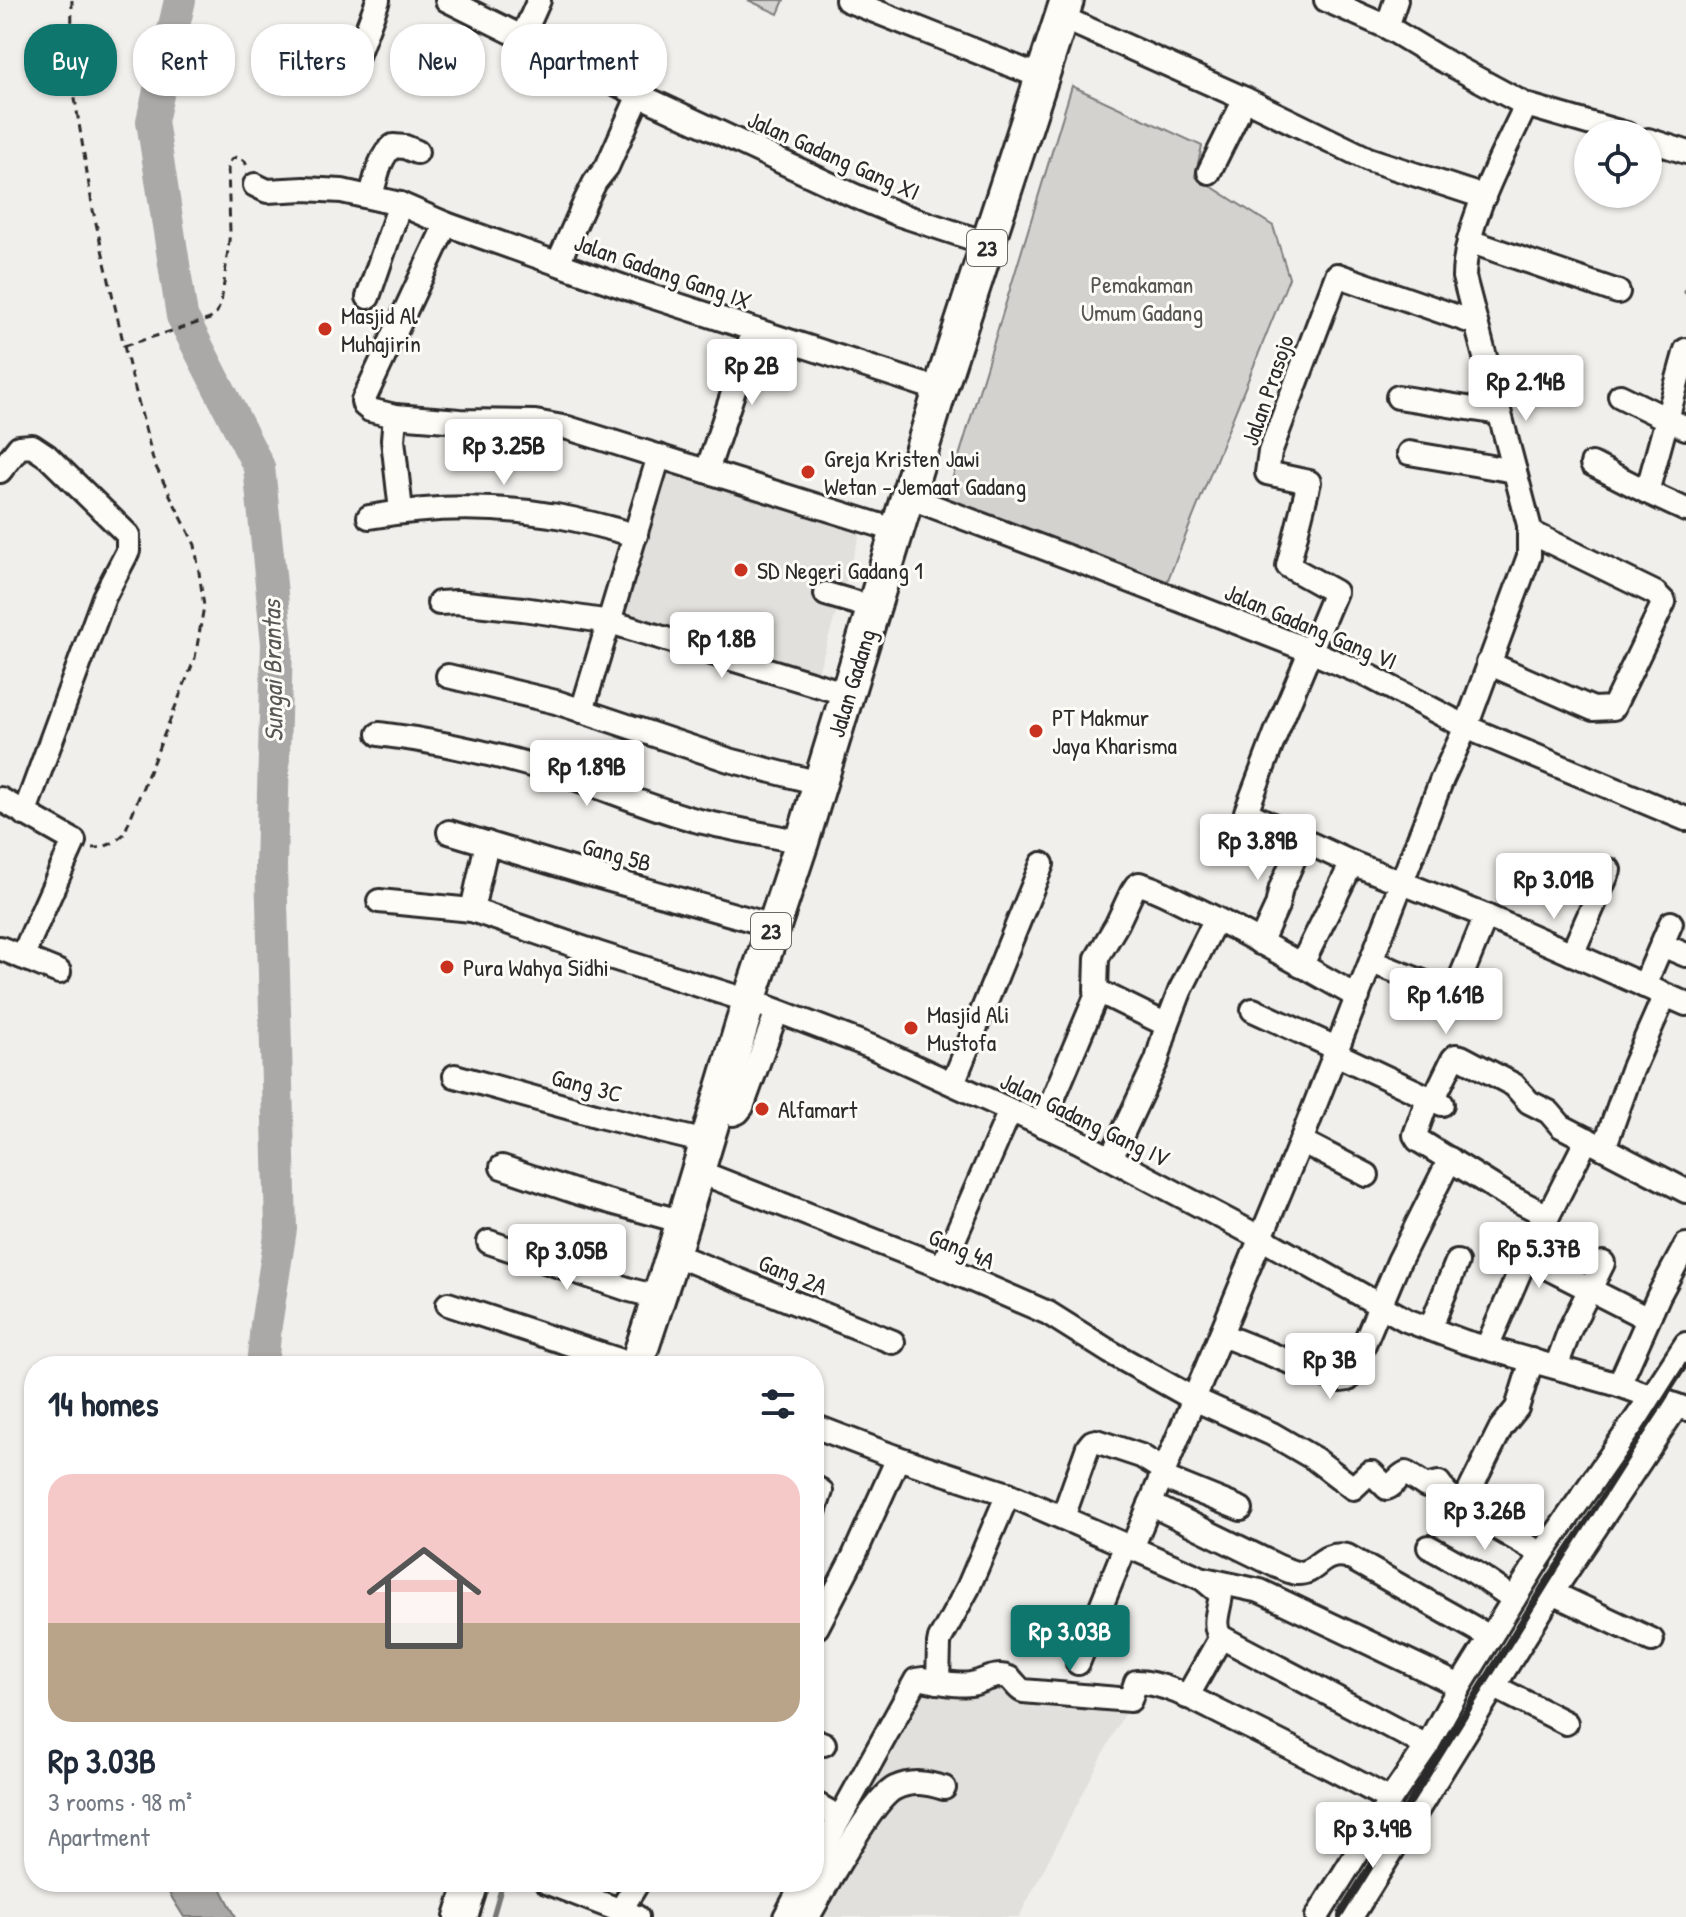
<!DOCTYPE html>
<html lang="en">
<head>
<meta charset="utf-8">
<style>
	body { margin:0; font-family:"Patrick Hand",sans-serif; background:#f6f6f7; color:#1f2937; height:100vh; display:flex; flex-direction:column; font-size:30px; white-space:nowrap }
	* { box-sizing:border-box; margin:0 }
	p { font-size:26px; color:#747a83 }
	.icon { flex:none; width:44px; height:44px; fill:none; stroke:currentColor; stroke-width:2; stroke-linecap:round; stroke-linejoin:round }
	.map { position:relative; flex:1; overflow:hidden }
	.sheet { position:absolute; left:24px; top:1356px; width:800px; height:536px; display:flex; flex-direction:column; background:#fff; border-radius:32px; box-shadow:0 2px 6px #0004 }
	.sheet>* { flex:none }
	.guide { position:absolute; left:24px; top:24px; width:800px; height:72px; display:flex; gap:16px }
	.fabs { position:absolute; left:1574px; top:120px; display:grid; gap:16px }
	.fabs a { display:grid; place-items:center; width:88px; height:88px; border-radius:50%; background:#fff; box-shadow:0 2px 6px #0004; font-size:40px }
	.price { position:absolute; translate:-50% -68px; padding:0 18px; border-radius:8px; background:#fff; color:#222; font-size:26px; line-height:52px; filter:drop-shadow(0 2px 4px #0008) }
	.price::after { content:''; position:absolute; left:50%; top:48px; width:24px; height:18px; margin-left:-12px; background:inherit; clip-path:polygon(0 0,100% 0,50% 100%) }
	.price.current { background:#0f766e; color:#fff }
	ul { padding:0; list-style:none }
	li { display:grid; align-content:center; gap:16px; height:424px; padding:0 24px }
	li span { display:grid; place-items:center; height:248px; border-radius:24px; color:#555 }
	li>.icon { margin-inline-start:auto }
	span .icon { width:144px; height:144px; fill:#fffc; stroke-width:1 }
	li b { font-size:34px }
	h2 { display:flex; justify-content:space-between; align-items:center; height:96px; padding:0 24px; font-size:34px }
	.tag { padding:0 28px; border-radius:32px; background:#fff; box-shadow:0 2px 6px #0004; font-size:28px; line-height:72px }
	.tag.current { background:#0f766e; color:#fff }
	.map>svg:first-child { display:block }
</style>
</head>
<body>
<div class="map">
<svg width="1686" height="1917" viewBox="0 0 1686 1917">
	<rect width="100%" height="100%" fill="#f0efeb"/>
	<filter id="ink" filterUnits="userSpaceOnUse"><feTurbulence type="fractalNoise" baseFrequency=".0125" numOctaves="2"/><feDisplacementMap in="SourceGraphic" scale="16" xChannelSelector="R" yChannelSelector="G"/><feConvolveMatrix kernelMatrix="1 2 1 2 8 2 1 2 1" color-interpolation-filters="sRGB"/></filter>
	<g filter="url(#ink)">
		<!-- built -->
		<g fill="#e1e0dc">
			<polygon points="667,465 863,524 816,679 618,616"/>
			<polygon points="993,1679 1130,1702 1019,1917 787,1917 814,1882 814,1869 920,1682"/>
		</g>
		<!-- green -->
		<g fill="#d3d2cf" stroke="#7f7e7d" stroke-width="2">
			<polygon points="748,0 784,0 778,14"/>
			<polygon points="1072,86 1202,146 1195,176 1273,226 1289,278 1165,587 943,509"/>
		</g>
		<!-- water -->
		<polygon fill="#aaa9a7" stroke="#777775" stroke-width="2" points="162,1882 218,1882 236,1917 184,1917"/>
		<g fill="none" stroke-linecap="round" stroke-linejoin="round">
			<!-- stream -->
			<g stroke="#777775" stroke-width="5">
				<polyline points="1686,292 1686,291"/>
				<polyline points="493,1917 503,1882"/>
			</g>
			<!-- river -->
			<polyline stroke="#aaa9a7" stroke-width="32" points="180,0 152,121 182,316 259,467 277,643 271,866 281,1229 266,1325 262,1366"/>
			<defs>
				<g id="minor">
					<polyline points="447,0 639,95 855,196 898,214 989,244"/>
					<polyline points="847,0 1041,77"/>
					<polyline points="1326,0 1387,27 1437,57 1526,105 1626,134"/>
					<polyline points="1061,17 1245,99 1368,159 1484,197"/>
					<polyline points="1387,27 1396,0"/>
					<polyline points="522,38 539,0"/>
					<polyline points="352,69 378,0"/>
					<polyline points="1648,140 1686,152"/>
					<polyline points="1209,172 1245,99"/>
					<polyline points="255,185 267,191 304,189 342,191 400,204 446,224 638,292 940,390"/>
					<path d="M371,196C376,179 379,157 393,146L405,147L417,152"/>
					<polyline points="446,224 363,401 364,405 370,410 395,416 460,421 535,422 568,428 898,531"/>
					<polyline points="1469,241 1618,292"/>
					<polyline points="558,263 586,200 595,182 607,167 639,95"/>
					<polyline points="368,297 400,204"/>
					<polyline points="1475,323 1337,275 1270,452 1267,473 1309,482 1288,566 1335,592 1276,733 1246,812 1302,840 1352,863 1486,916 1686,1004"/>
					<polyline points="1686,350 1667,419 1686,428"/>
					<polyline points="1620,396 1667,419 1647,492 1686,510"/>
					<polyline points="1398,397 1499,413"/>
					<polyline points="395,416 393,440 401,511"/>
					<polyline points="1409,453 1515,471"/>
					<polyline points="1592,464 1647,492"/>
					<polyline points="0,471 19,447 32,446 47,456 128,535 128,551 104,597 24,814"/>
					<polyline points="707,471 754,330"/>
					<polyline points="908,497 1092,566 1303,648 1369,676 1466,727 1686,819"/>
					<path d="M369,517C430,506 489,505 550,515C579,519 607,528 636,535"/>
					<polyline points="826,594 874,608"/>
					<polyline points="439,603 457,602 523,609 610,622 847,694"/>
					<polyline points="1488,663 1593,709 1613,708 1664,602 1655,593 1530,532"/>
					<polyline points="448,676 556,702 729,760 819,783"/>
					<polyline points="582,711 659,456"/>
					<path d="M379,734C446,742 512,758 577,779C617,793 657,810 699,821C733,829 768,835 802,842"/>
					<polyline points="0,799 74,841 22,957"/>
					<polyline points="449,832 582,872 773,926"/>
					<polyline points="379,901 472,910 597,953 762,1005 872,1047 1078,1141 1261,1238 1406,1320 1465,1342 1619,1385 1686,1409"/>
					<polyline points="472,910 487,843"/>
					<path d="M1216,919L1180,991L1167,1025L1096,990L1097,958L1117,924L1132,892L1136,886L1139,884C1157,888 1174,899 1190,906C1248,933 1302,966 1358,997"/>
					<polyline points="1260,943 1277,906 1281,888 1302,840"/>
					<polyline points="1662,945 1686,955"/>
					<polyline points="0,948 59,972"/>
					<polyline points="1572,954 1609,870"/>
					<polyline points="1372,962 1454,994 1486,916"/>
					<polyline points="1301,966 1352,863"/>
					<polyline points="1644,986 1671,923"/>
					<polyline points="1253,1010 1338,1049"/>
					<polyline points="1336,1054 1442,1104"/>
					<polyline points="455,1076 599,1116 706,1142"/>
					<polyline points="953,1083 1042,864"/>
					<polyline points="717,1106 733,1114 738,1112 742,1107 777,1011"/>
					<polyline points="1042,1125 1098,992"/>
					<polyline points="1587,1139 1548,1216 1505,1194 1418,1140 1415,1135 1425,1107 1433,1100 1453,1059 1456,1056 1461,1057 1514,1085 1529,1102 1549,1112 1561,1126 1686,1191"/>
					<polyline points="1301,1141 1367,1175"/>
					<polyline points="1604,1148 1632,1070 1665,995"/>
					<polyline points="1111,1158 1157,1060 1167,1025"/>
					<polyline points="502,1167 582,1194 683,1222"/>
					<path d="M697,1171L942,1267L1048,1313L1110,1352L1194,1399L1272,1434L1315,1459L1353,1488L1369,1473H1372L1387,1488C1395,1485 1398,1476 1406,1473L1426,1486L1439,1483L1447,1494L1463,1504L1501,1428L1517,1408L1532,1360"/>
					<polyline points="1548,1216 1526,1257 1648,1319"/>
					<polyline points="489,1242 630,1290 658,1297"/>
					<polyline points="673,1254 893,1342"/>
					<polyline points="942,1267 1010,1111"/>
					<polyline points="448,1304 637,1366"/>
					<polyline points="1430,1329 1457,1262"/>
					<polyline points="1222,1335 1321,1374 1341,1380 1348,1379 1351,1375 1399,1261 1450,1159"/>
					<polyline points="1487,1347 1526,1257"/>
					<polyline points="1556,1367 1570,1329 1603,1263"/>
					<polyline points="1619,1385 1659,1295 1686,1245"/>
					<path d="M814,1426L898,1458L1008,1494L1203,1579L1221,1594C1220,1608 1211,1625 1221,1637"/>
					<polyline points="1162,1477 1241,1509"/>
					<polyline points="814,1487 821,1491 814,1512"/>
					<path d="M1150,1504L1277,1566C1283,1568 1290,1572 1297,1573C1318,1574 1319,1551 1347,1556L1490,1637"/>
					<polyline points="1463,1504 1488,1523 1542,1554"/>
					<polyline points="1063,1517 1088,1447 1092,1442 1096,1441 1141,1456 1165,1471"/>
					<polyline points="1429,1547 1474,1572 1514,1599"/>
					<path d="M1132,1548L1301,1141L1442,779L1466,727L1529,556V525L1464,277C1465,221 1503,155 1526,105"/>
					<polyline points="1204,1579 1260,1591 1460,1686"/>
					<polyline points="1552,1593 1652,1640"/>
					<polyline points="817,1627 854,1556 898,1458"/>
					<polyline points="1078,1663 1126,1545"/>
					<path d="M938,1682C948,1683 961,1686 971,1684C983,1682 996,1672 1009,1678C1015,1682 1017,1688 1023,1691L1130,1700L1136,1682C1166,1682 1202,1704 1229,1717C1283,1744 1337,1770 1390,1800"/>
					<polyline points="1495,1687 1566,1723"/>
					<polyline points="1187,1697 1221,1637 1427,1746"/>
					<polyline points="814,1740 824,1744"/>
					<polyline points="814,1803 840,1818"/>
					<polyline points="814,1865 916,1680 923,1679 938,1682 939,1644 940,1639 968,1588 1008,1494"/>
					<polyline points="546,1882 637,1917"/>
					<polyline points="620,1911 638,1882"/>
					<polyline points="785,1917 804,1882"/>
					<path d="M808,1917C823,1891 872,1799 895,1788C912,1780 927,1783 944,1788"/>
					<polyline points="1317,1917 1390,1800 1427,1746 1460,1686 1542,1554 1652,1396 1686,1344"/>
					<polyline points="1351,1917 1552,1593 1677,1406"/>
				</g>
				<g id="highway">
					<polyline points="636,1366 673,1254 749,1001 802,842 940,390 1067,0"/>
					<polyline points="461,1917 472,1882"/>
				</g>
			</defs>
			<!-- minor casing -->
			<use href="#minor" stroke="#2b2b2b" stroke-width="28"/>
			<!-- highway casing -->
			<use href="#highway" stroke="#2b2b2b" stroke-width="38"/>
			<!-- path -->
			<g stroke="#2b2b2b" stroke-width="3" stroke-dasharray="8 6" stroke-linecap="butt">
				<path d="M72,0L71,74L93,210L124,346L154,463L195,545L204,606L195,658L124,834C114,843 106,848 92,848"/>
				<polyline points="124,346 210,319 217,312 221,303 224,283 230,232 228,168 231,160 236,157 245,161 247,167"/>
			</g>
			<!-- minor -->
			<use href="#minor" stroke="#fdfcf7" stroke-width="22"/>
			<!-- highway -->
			<use href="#highway" stroke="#fdfcf7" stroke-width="32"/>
			<!-- rail -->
			<polyline stroke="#2b2b2b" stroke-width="5" points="1340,1917 1552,1576 1686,1365"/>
		</g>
	</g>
	<!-- markers -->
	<g fill="#c8321e" stroke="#fdfcf7" stroke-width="3">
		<circle cx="325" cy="329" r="8"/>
		<circle cx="808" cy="472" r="8"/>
		<circle cx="741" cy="570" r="8"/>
		<circle cx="1036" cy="731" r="8"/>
		<circle cx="447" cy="967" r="8"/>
		<circle cx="911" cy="1028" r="8"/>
		<circle cx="762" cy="1109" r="8"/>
	</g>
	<g text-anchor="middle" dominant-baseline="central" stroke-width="6" stroke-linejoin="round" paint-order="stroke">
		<!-- shield labels -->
		<g fill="#fdfcf7" stroke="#6a6a68" stroke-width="2">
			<rect x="967" y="230" width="40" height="36" rx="6"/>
			<rect x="751" y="913" width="40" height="36" rx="6"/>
		</g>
		<g font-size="22" font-weight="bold" fill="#2b2b2b">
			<text x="987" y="248">23</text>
			<text x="771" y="931">23</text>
		</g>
		<!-- street labels -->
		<g font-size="24" fill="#2b2b2b" stroke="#fdfcf7">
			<text transform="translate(834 155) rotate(24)">Jalan Gadang Gang XI</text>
			<text transform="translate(663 271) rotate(19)">Jalan Gadang Gang IX</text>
			<text transform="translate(1267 390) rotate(-71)">Jalan Prasojo</text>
			<text transform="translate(1311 626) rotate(23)">Jalan Gadang Gang VI</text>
			<text transform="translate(851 683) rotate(-73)">Jalan Gadang</text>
			<text transform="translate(617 854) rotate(15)">Gang 5B</text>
			<text transform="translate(587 1085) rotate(15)">Gang 3C</text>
			<text transform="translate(1085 1119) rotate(26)">Jalan Gadang Gang IV</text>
			<text transform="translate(962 1248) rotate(23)">Gang 4A</text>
			<text transform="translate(793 1274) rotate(22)">Gang 2A</text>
		</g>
		<!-- park labels -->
		<g font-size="24" fill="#555554" stroke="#fdfcf7">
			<text x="1142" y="284">Pemakaman<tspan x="1142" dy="28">Umum Gadang</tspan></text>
		</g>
		<!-- poi labels -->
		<g font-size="24" fill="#2b2b2b" stroke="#fdfcf7" text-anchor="start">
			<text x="341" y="315">Masjid Al<tspan x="341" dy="28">Muhajirin</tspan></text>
			<text x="824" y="458">Greja Kristen Jawi<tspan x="824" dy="28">Wetan - Jemaat Gadang</tspan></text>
			<text x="757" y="570">SD Negeri Gadang 1</text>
			<text x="1052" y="717">PT Makmur<tspan x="1052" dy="28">Jaya Kharisma</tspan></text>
			<text x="463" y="967">Pura Wahya Sidhi</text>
			<text x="927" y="1014">Masjid Ali<tspan x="927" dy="28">Mustofa</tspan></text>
			<text x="778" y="1109">Alfamart</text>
		</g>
		<!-- water labels -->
		<g font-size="26" font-style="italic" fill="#575756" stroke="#fdfcf7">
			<text transform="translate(272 671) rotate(-91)">Sungai Brantas</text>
		</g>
	</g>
</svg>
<div class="fabs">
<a><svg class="icon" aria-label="locate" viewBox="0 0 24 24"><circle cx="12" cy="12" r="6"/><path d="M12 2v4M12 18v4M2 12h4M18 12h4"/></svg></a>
</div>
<b class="price" style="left:752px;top:407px">Rp 2B</b>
<b class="price" style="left:1526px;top:423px">Rp 2.14B</b>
<b class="price" style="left:504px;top:487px">Rp 3.25B</b>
<b class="price" style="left:722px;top:680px">Rp 1.8B</b>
<b class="price" style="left:587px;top:808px">Rp 1.89B</b>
<b class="price" style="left:1258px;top:882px">Rp 3.89B</b>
<b class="price" style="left:1554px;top:921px">Rp 3.01B</b>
<b class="price" style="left:1446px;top:1036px">Rp 1.61B</b>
<b class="price" style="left:1539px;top:1290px">Rp 5.37B</b>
<b class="price" style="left:567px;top:1292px">Rp 3.05B</b>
<b class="price" style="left:1330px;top:1401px">Rp 3B</b>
<b class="price" style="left:1485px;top:1552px">Rp 3.26B</b>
<b class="price current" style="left:1070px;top:1673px">Rp 3.03B</b>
<b class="price" style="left:1373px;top:1870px">Rp 3.49B</b>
<div class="guide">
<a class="tag current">Buy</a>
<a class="tag">Rent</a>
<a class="tag">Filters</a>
<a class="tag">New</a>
<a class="tag">Apartment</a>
</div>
<section class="sheet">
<h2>14 homes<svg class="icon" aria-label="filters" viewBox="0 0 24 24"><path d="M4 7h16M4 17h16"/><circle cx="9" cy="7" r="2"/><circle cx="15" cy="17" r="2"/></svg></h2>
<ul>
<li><span style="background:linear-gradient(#f6c9c9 60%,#b9a48a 0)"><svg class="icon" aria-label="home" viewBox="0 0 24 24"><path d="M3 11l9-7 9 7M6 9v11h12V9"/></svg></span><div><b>Rp 3.03B</b><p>3 rooms · 98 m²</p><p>Apartment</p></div></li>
</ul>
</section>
</div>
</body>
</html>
